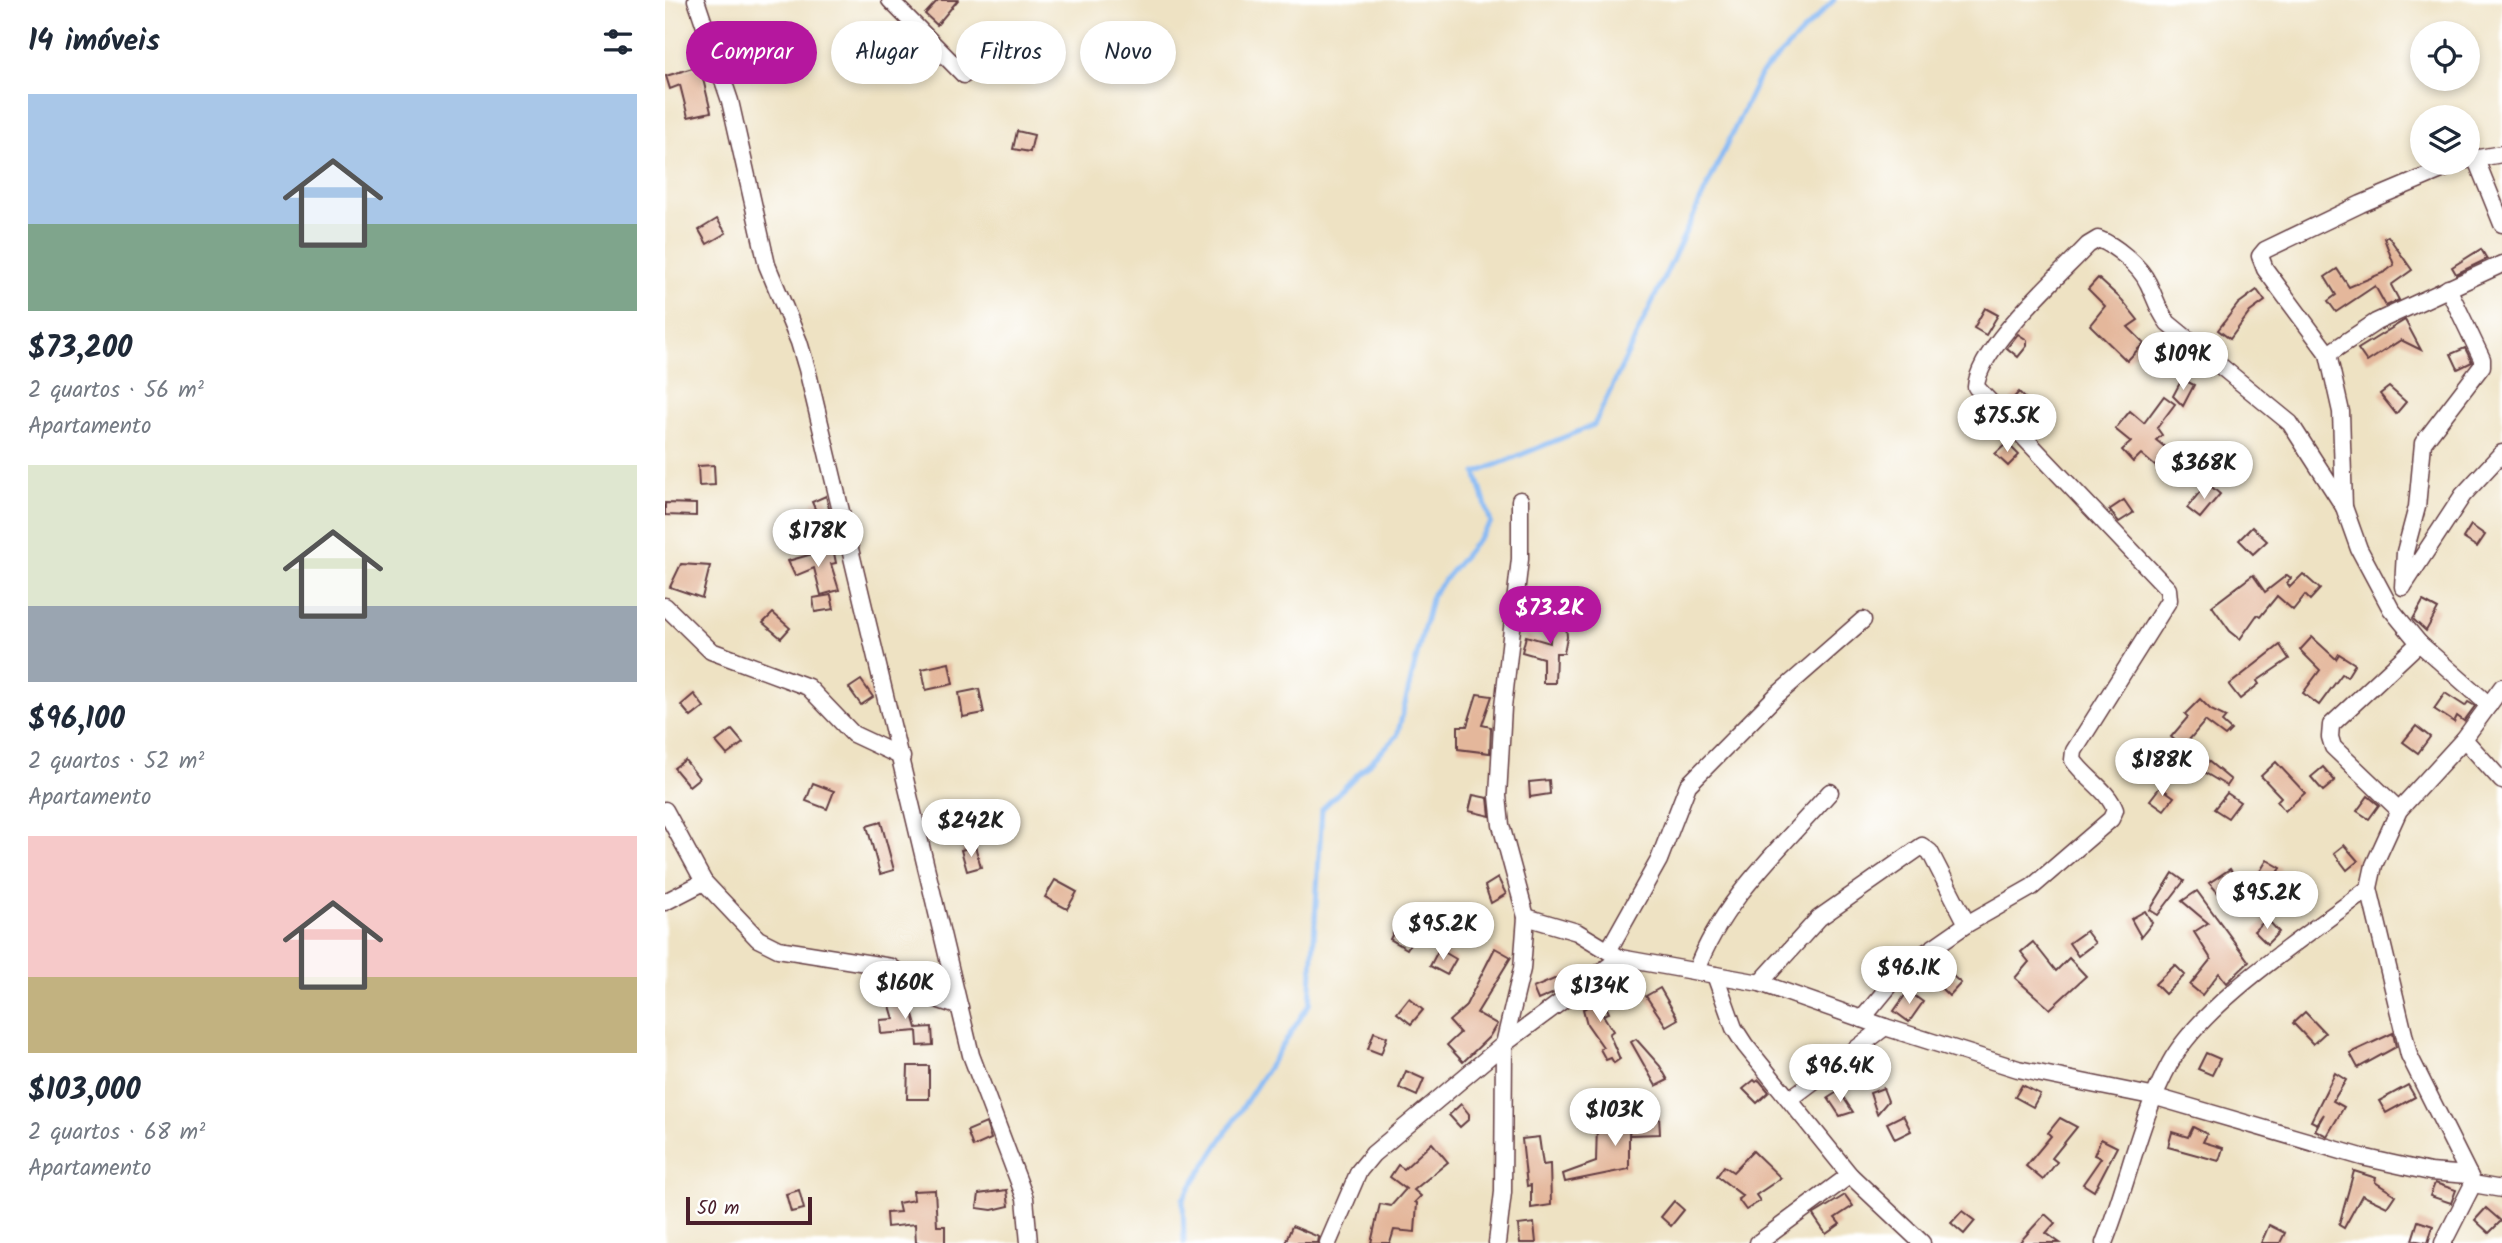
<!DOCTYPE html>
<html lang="pt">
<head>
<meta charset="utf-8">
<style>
	body { margin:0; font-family:Kalam,sans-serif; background:#f6f6f7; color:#1f2937; height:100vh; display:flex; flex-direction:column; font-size:26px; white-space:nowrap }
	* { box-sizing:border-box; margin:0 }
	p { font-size:23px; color:#747a83 }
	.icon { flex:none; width:38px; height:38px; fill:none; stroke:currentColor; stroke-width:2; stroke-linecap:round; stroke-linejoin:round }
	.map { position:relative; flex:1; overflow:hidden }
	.details { display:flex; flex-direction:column; background:#fff; width:665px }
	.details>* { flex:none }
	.banner { position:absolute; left:21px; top:21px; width:665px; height:63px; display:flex; gap:14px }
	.fabs { position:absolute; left:1745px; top:21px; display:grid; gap:14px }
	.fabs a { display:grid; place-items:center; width:70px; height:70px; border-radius:50%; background:#fff; box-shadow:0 4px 10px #0003; font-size:35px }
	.scale { position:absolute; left:21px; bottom:18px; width:126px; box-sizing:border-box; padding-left:7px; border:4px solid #4a1f2b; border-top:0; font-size:19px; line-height:24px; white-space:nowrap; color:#4a1f2b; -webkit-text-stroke:5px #fff; paint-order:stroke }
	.price { position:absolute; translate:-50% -60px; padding:0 16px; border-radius:24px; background:#fff; color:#222; font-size:23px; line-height:46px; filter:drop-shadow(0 2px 4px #0008) }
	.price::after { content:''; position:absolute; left:50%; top:42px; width:21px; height:16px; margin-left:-10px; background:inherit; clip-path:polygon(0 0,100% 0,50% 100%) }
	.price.current { background:#b5179e; color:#fff }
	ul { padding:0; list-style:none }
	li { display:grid; align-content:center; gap:14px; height:371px; padding:0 28px }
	li span { display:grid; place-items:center; height:217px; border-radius:0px; color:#555 }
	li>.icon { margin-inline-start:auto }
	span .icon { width:126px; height:126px; fill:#fffc; stroke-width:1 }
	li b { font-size:30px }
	h2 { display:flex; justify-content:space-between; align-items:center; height:84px; padding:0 28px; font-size:30px }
	.tag { padding:0 24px; border-radius:32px; background:#fff; box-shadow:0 4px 10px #0003; font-size:24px; line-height:63px }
	.tag.current { background:#b5179e; color:#fff }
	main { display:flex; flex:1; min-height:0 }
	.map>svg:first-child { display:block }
</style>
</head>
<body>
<main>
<section class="details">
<h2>14 imóveis<svg class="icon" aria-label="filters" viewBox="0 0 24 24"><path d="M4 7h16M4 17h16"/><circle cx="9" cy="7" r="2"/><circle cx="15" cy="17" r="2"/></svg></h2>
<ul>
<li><span style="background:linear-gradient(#a9c7e8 60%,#7fa58c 0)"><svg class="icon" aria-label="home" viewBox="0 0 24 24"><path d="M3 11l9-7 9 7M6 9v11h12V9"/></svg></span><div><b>$73,200</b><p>2 quartos · 56 m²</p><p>Apartamento</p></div></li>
<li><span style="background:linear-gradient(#dfe7d0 65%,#9aa5b1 0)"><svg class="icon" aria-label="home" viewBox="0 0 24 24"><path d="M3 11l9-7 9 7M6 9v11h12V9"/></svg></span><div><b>$96,100</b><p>2 quartos · 52 m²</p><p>Apartamento</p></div></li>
<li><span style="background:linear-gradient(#f6c9c9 65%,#c2b280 0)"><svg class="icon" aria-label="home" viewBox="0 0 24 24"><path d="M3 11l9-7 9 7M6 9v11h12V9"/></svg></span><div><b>$103,000</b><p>2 quartos · 68 m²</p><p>Apartamento</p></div></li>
</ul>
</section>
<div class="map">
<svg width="1837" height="1243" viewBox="0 0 1837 1243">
	<rect width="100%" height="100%" fill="#fff"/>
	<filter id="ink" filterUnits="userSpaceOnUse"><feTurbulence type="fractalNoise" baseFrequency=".0143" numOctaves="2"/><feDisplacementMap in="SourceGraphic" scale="14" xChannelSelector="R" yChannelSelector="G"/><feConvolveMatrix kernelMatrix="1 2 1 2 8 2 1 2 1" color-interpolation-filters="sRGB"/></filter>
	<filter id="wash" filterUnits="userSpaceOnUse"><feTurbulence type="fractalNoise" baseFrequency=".00686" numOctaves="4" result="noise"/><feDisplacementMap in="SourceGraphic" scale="28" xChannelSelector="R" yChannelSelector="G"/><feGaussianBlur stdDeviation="1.57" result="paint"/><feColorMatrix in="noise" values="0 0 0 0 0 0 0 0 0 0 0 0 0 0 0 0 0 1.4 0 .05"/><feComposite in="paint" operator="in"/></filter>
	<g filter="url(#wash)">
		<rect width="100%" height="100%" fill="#eee2c3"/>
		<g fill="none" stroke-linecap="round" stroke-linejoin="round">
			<!-- stream -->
			<polyline stroke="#86b9f4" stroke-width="5" points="519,1243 518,1199 645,1003 657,809 732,736 767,595 826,523 811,473 929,425 1095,75 1169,0"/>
		</g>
		<g id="blocks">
			<!-- building -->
			<g fill="#e4b79b">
				<polygon points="273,0 293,0 272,25 260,14"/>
				<polygon points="320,39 351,43 361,58 318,52"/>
				<polygon points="41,64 46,77 38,79 46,112 23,117 15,85 5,89 1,76"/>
				<polygon points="352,131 369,135 365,152 348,149"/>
				<polygon points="52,219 61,233 42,244 34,230"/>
				<polygon points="1723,236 1747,270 1726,285 1734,300 1721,306 1710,286 1671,312 1663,301 1671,295 1660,277 1672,269 1684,287 1720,272 1729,265 1719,238"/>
				<polygon points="1816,249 1822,259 1791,274 1787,267"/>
				<polygon points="1433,278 1457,300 1473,320 1463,327 1479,343 1462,361 1425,325 1440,306 1423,289"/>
				<polygon points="1592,290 1600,301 1585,312 1565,339 1553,330 1573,304"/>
				<polygon points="1320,308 1333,315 1321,335 1309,328"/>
				<polygon points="1740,320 1756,350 1736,340 1702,362 1693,349"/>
				<polygon points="1353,334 1362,340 1362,346 1353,357 1342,348"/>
				<polygon points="1800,348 1807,362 1793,369 1786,354"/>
				<polygon points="1517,379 1529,385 1518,406 1508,396"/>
				<polygon points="1724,387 1741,402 1731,414 1715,394"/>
				<polygon points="1354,392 1365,403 1353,416 1342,405"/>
				<polygon points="1499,396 1510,404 1492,428 1497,435 1491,440 1511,456 1497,472 1476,454 1468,462 1457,450 1466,442 1450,429 1465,411 1479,423"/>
				<polygon points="1342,443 1354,455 1343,466 1330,454"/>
				<polygon points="49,465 50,485 34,486 33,466"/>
				<polygon points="1542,483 1555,494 1535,518 1522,508"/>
				<polygon points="161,496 168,525 159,529 147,502"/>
				<polygon points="1459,500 1468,513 1454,522 1444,510"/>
				<polygon points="0,503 31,504 31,516 0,515"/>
				<polygon points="1806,525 1820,535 1812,547 1798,538"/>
				<polygon points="1587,527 1602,541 1588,554 1574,540"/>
				<polygon points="168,548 171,563 166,564 174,590 156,595 149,568 130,576 123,561"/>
				<polygon points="16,564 45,566 37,598 5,587"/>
				<polygon points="1638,574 1655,589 1645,600 1640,595 1628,610 1612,596 1595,617 1592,615 1575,639 1565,631 1547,606 1588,575 1600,592 1622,575 1626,578 1622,583 1625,587"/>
				<polygon points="166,595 169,609 150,612 148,598"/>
				<polygon points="1758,601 1773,609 1761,631 1748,619"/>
				<polygon points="887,610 900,611 902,637 899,653 891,653 890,683 878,683 878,658 857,652 861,636 885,643"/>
				<polygon points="108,613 125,628 116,638 98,623"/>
				<polygon points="1647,637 1671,659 1674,654 1690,664 1682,677 1677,674 1654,705 1638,693 1655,670 1635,650"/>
				<polygon points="1615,645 1624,659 1592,681 1594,684 1575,699 1564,685"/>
				<polygon points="284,663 288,684 261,690 257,669"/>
				<polygon points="196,680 208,697 196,705 184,688"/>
				<polygon points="314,689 319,713 298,717 294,693"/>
				<polygon points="1780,693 1800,706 1803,702 1810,706 1799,721 1792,716 1789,722 1769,709"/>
				<polygon points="29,694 39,707 26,717 16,705"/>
				<polygon points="812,694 827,696 817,725 826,727 825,753 793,749 793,726 802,726"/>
				<polygon points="1535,699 1546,710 1561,717 1557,722 1566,730 1560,736 1540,721 1518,747 1506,737 1523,717 1520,714"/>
				<polygon points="1751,726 1765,737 1753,753 1738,742"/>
				<polygon points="67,730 78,743 62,755 51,742"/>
				<polygon points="1531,751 1566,780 1562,786 1522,762"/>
				<polygon points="20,760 34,778 24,786 9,768"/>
				<polygon points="1611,762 1640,793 1620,811 1612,801 1616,797 1596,776"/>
				<polygon points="1658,767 1670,781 1658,791 1646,777"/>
				<polygon points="884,780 885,794 865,797 864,782"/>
				<polygon points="148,783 169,791 162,809 141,801"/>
				<polygon points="1495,787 1509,797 1499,810 1485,800"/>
				<polygon points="1562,793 1575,802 1563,818 1549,809"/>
				<polygon points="808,795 823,798 825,816 804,811"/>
				<polygon points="1703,796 1714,805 1704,819 1692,811"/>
				<polygon points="216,822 229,870 215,874 202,826"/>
				<polygon points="1679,845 1693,861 1682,870 1669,853"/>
				<polygon points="310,846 316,867 302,871 296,850"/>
				<polygon points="1602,860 1616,868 1598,896 1611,905 1599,921 1579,900 1568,909 1544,883 1565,869 1581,894"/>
				<polygon points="1508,873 1519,881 1493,915 1485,910"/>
				<polygon points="833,878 841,894 826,903 820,886"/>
				<polygon points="390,880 412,892 402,909 380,897"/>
				<polygon points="1532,891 1584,962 1562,983 1554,973 1537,995 1525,985 1546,959 1529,932 1543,923 1517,901"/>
				<polygon points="1480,911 1487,923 1476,937 1466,919"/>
				<polygon points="1602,919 1614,932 1602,944 1589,931"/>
				<polygon points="734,922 752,932 742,949 725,939"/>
				<polygon points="1421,931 1430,943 1413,956 1404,943"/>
				<polygon points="1368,942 1391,971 1404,958 1421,976 1385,1009 1350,978 1364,962 1356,952"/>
				<polygon points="830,948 846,957 812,1013 832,1024 824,1037 798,1062 782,1045 795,1033 784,1021 800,1007"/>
				<polygon points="774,949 791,959 782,975 765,966"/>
				<polygon points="1510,965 1520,975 1500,994 1490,984"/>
				<polygon points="913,969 915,973 887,994 873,1000 868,988"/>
				<polygon points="1283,972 1296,983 1284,996 1272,984"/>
				<polygon points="933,988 944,1013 938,1015 948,1031 944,1034 955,1059 949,1063 946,1058 941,1060 935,1049 938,1047 922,1024 918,1009 922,1007 918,998"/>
				<polygon points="995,988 1013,1019 1001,1026 981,996"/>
				<polygon points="1243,991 1258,1002 1244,1022 1229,1011"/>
				<polygon points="242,994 252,1028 267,1027 268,1045 253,1046 252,1031 216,1034 215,1020 229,1019 223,999"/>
				<polygon points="744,998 758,1010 746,1024 732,1013"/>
				<polygon points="1640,1012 1660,1033 1648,1044 1628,1023"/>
				<polygon points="709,1032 722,1037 716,1054 703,1049"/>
				<polygon points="1728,1033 1731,1047 1693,1068 1685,1053"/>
				<polygon points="971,1039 995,1066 1003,1080 991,1086 966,1042"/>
				<polygon points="1541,1053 1555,1059 1547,1075 1533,1069"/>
				<polygon points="243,1066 264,1066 264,1099 242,1099"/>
				<polygon points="741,1071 759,1079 752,1096 734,1088"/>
				<polygon points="1670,1073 1681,1080 1668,1101 1679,1107 1662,1136 1650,1130 1659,1114 1652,1124 1646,1121"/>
				<polygon points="1089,1080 1091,1082 1094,1080 1104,1092 1092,1103 1078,1089"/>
				<polygon points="1357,1085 1375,1094 1368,1107 1350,1097"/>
				<polygon points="1743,1085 1750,1097 1721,1113 1714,1101"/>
				<polygon points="1218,1088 1223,1101 1212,1114 1205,1093"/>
				<polygon points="1174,1091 1188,1112 1175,1116 1163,1098"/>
				<polygon points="796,1104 804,1114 804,1119 795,1127 784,1115"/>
				<polygon points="1238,1115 1246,1131 1230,1139 1222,1123"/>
				<polygon points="994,1116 995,1134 964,1135 964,1169 900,1182 898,1174 931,1162 932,1125 965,1126 964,1134 968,1117"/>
				<polygon points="1395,1118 1412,1127 1387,1158 1392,1162 1378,1180 1361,1166 1386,1136 1383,1133"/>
				<polygon points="321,1123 326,1139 308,1147 302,1131"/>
				<polygon points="1528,1127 1542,1134 1538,1142 1558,1148 1554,1161 1503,1147 1507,1132 1523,1137"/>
				<polygon points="874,1137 878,1165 885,1164 886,1205 866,1208 866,1185 862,1186 857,1139"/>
				<polygon points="1436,1139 1452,1147 1429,1191 1418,1184 1436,1158 1429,1155"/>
				<polygon points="767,1143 783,1162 749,1190 756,1196 750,1202 752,1203 750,1232 729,1230 725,1243 706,1243 715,1204 726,1206 741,1189 725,1177 733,1165 739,1169"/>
				<polygon points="1088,1151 1116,1178 1091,1195 1095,1201 1081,1210 1073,1199 1078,1196 1052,1176 1059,1166 1068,1172"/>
				<polygon points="1689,1171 1711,1178 1710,1182 1730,1195 1722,1207 1697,1195 1679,1228 1674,1225"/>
				<polygon points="1770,1183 1791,1190 1786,1203 1765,1196"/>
				<polygon points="134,1190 139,1209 126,1212 121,1194"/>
				<polygon points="270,1190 272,1226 280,1226 280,1243 251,1243 250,1224 222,1227 221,1213 235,1212 233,1203 249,1200 248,1191"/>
				<polygon points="342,1190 344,1206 327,1210 312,1208 314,1194"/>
				<polygon points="1180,1195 1188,1206 1170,1218 1175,1224 1161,1234 1148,1215"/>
				<polygon points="1009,1201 1019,1210 1006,1226 996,1217"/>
				<polygon points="1821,1208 1836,1221 1824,1233 1810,1220"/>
				<polygon points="1297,1211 1310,1221 1299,1234 1286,1223"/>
				<polygon points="1380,1214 1390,1223 1381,1233 1395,1243 1354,1243"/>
				<polygon points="1753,1221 1768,1226 1763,1243 1747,1240"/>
				<polygon points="869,1223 871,1243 855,1243 853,1225"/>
				<polygon points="1604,1225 1620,1233 1615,1243 1596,1243"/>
				<polygon points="627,1226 654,1237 653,1243 620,1243"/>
			</g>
		</g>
	</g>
	<g filter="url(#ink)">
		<use href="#blocks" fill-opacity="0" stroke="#633c42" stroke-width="2"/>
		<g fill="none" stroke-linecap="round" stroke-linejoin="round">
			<defs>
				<g id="street">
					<polyline points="31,0 65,101 102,265 134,342 142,369 306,1055 360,1198 364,1243"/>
					<polyline points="225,0 299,75"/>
					<polyline points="1810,157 1837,224"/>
					<polyline points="1802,160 1837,154"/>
					<polyline points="1793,163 1696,204 1600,250 1595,256 1600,269 1663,354 1676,412 1679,507 1694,549 1726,609 1754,643 1824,705"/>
					<polyline points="1663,354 1711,322 1837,264"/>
					<polyline points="1739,585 1798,495 1837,453"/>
					<polyline points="1738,587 1740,552 1752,507 1758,443 1817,366 1817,359 1783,288"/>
					<polyline points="0,606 46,651 143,687 188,734 237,757"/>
					<polyline points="1799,739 1837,781"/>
					<polyline points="0,810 39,882 93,939 113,949 226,967 271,999 295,1007"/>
					<polyline points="1734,810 1668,747 1665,737 1666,725 1754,643"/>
					<polyline points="0,902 39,882"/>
					<polyline points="861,917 912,932 955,958 1095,983 1220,1027 1353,1069 1491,1097 1697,1157 1765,1172 1804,1175"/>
					<polyline points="943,951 994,860 1023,785 1111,696 1198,620"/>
					<path d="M1031,971C1057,900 1116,848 1165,792"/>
					<polyline points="1050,975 1069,1028 1080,1045 1185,1175 1257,1243"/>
					<polyline points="1095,983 1154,918 1257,846 1265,852 1302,924"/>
					<path d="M1197,1019L1240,967L1302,924L1367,887L1446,819L1450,810C1443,790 1420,778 1408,760L1409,751L1504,600L1503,589L1311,387C1313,348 1395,275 1423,245L1433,239C1450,245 1475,266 1483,283C1490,297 1493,310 1503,323L1625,423L1679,507"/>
					<polyline points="1125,1099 1220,1027"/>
					<polyline points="1807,1181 1744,1055 1704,888 1709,865 1734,810 1799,739 1837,687"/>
					<polyline points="1808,1184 1837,1189"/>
					<polyline points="663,1243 694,1171 708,1154 839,1044 955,958"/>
					<polyline points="832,1243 838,1192 839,1044 857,969 861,917 836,825 833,796 838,707 855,559 855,500"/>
					<polyline points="1093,1243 1185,1175"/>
					<path d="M1439,1243C1463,1184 1474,1120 1505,1063C1539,1001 1646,933 1704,888"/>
					<polyline points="1778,1243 1808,1184"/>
				</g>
			</defs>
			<!-- street casing -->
			<use href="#street" stroke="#633c42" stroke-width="19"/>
			<!-- street -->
			<use href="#street" stroke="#fff" stroke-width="16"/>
		</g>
	</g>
</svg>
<div class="fabs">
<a><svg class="icon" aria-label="locate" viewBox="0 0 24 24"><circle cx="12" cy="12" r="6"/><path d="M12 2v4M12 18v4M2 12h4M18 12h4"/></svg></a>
<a><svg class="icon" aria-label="layers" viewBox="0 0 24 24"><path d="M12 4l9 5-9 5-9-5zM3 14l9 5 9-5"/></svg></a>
</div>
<div class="scale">50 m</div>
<b class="price" style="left:1518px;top:392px">$109K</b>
<b class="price" style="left:1342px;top:454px">$75.5K</b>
<b class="price" style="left:1539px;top:501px">$368K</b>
<b class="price" style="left:153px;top:569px">$178K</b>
<b class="price current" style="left:885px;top:646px">$73.2K</b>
<b class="price" style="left:1497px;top:798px">$188K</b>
<b class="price" style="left:306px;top:859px">$242K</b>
<b class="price" style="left:1602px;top:931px">$95.2K</b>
<b class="price" style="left:778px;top:962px">$95.2K</b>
<b class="price" style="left:1244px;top:1006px">$96.1K</b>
<b class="price" style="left:240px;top:1021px">$160K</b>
<b class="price" style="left:935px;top:1024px">$134K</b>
<b class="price" style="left:1175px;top:1104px">$96.4K</b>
<b class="price" style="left:950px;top:1148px">$103K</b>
<div class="banner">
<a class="tag current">Comprar</a>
<a class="tag">Alugar</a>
<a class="tag">Filtros</a>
<a class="tag">Novo</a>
</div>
</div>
</main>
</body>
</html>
